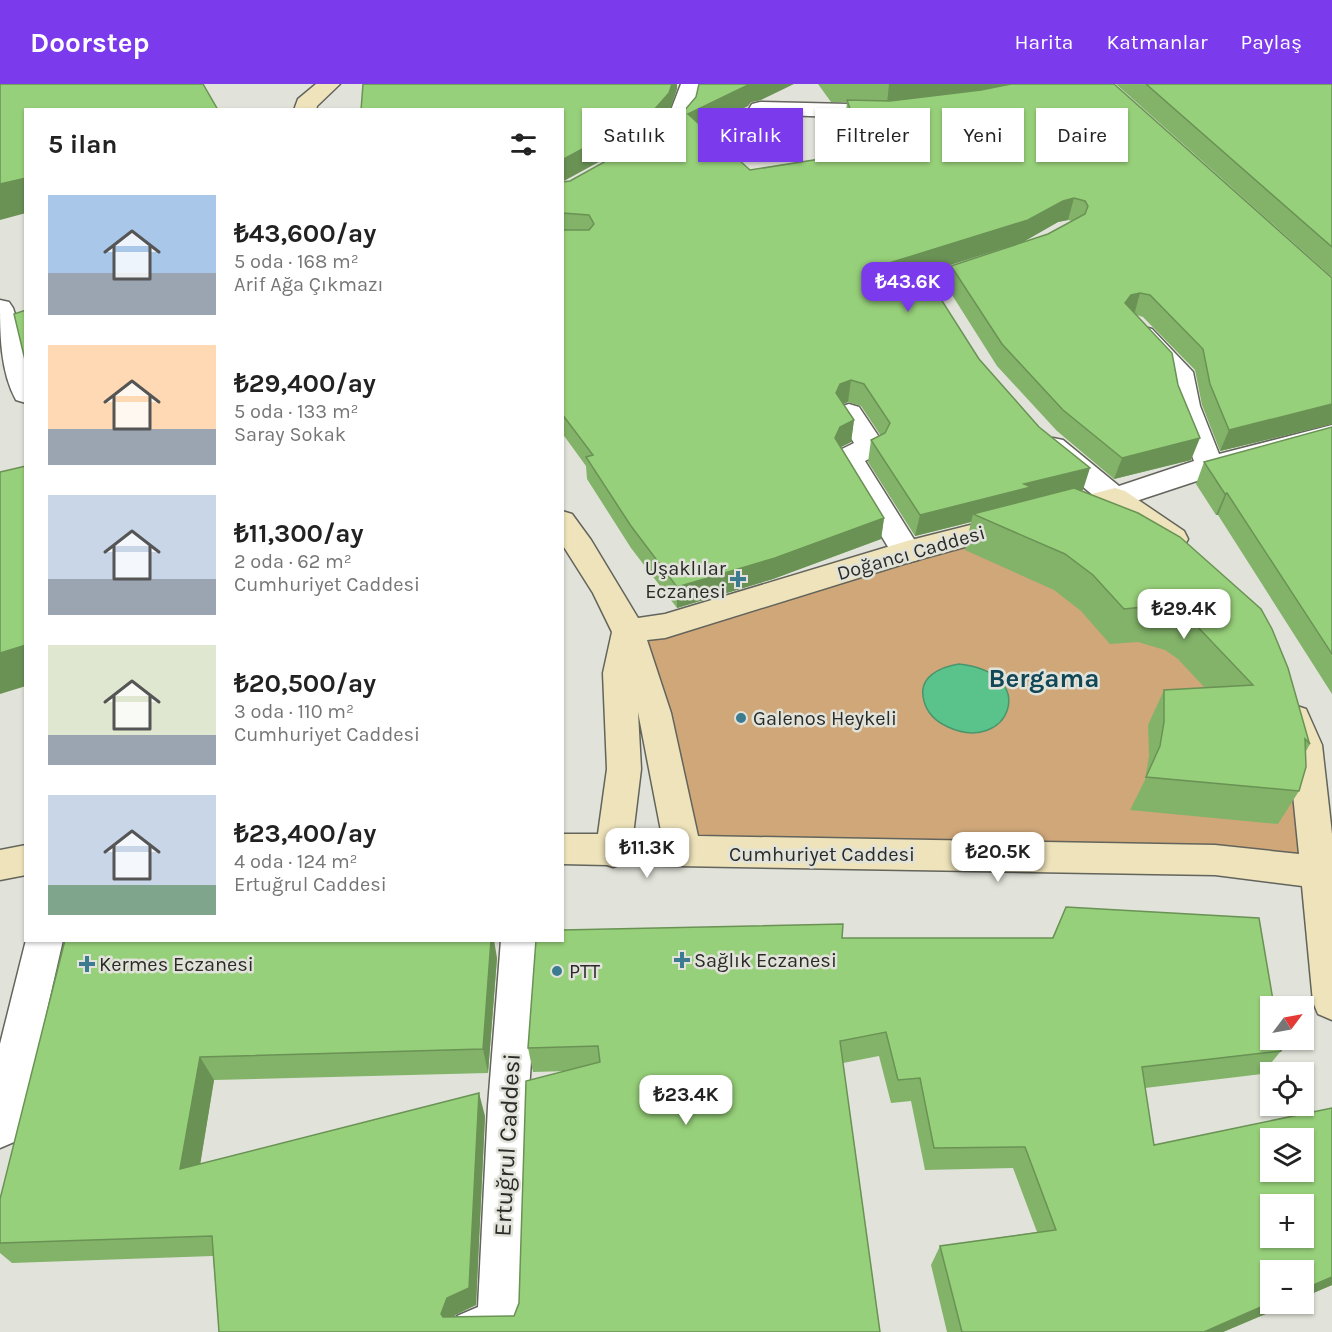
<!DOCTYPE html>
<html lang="tr">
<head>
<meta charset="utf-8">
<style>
	body { margin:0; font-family:Karla,sans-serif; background:#f6f6f6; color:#222; height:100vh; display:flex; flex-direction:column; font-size:22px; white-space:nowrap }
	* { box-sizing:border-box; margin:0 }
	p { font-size:20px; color:#767676 }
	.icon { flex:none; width:33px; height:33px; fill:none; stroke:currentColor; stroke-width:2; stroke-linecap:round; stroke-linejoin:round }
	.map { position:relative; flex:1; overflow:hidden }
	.panel { position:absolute; left:24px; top:24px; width:540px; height:834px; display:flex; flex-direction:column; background:#fff; border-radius:0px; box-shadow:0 2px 4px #0004 }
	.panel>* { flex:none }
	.banner { position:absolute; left:582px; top:24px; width:570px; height:54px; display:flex; gap:12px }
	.needle { width:39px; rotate:58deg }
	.buttons { position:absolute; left:1260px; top:912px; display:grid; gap:12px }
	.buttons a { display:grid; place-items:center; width:54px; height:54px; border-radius:0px; background:#fff; box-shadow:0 2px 4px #0004; font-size:30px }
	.price { position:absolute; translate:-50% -51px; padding:0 14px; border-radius:12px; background:#fff; color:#222; font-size:20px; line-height:39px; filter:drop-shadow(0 2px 3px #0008) }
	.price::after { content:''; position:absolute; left:50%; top:36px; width:18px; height:14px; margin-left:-9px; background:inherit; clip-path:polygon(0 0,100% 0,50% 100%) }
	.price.on { background:#7c3aed; color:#fff }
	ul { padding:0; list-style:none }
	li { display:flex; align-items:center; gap:18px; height:150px; padding:0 24px }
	li span { display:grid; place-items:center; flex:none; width:168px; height:120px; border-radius:0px; color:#555 }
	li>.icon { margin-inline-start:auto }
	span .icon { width:72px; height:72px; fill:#fffc; stroke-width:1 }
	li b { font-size:26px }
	h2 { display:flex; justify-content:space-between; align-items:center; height:72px; padding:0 24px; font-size:26px }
	.chip { padding:0 21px; border-radius:0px; background:#fff; box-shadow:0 2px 4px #0004; font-size:21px; line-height:54px }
	.chip.on { background:#7c3aed; color:#fff }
	header { display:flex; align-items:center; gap:36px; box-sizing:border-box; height:84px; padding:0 30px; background:#7c3aed; color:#fff }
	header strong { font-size:28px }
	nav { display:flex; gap:33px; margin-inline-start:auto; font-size:21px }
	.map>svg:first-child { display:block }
</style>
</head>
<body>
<header>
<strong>Doorstep</strong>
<nav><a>Harita</a><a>Katmanlar</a><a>Paylaş</a></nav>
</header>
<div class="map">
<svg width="1332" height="1248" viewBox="0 0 1332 1248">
	<rect width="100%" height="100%" fill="#e1e3da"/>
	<!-- green -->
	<polygon fill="#cfa779" points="1115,414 1243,527 1317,788 683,768 628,547"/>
	<!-- water -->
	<path fill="#59c38b" stroke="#4b956d" stroke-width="1.5" d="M959,580C1042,589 1009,671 948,643C937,638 927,629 924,617C917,593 940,583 959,580Z"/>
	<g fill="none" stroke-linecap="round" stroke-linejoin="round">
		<defs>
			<g id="minor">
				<path d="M681,0H703C696,24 681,72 648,64L645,59L666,39Z"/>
				<polygon points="760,18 892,21 900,23 903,28 900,33 892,35 752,30 749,25 752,20"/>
				<polygon points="993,172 1002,174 1005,179 1002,184 887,219 878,216 874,211 878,206"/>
				<path d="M0,216L9,218L13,224L26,265V319L16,316C0,287 0,249 0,216Z"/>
				<polygon points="1143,243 1152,245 1193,288 1200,322 1219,370 1332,341 1332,359 1218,390 1115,424 1105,421 1043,370 1039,363 1043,356 1053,354 1063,356 1119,402 1194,377 1172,322 1167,291 1130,251 1134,245"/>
				<polygon points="849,320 859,323 885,362 881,369 865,377 922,468 918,476 907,479 896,476 834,374 838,367 854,359 835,329 839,323"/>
				<polygon points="26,856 63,856 20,1044 14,1058 0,1064 0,960"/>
			</g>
			<polygon id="tertiary" points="501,856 539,856 528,1022 522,1236 517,1248 451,1248 457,1232 478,1223 488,1022"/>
			<g id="secondary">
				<polygon points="316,0 340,0 317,22 316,26 294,26 298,15"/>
				<path d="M1115,404L1125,407L1184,447L1188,455L1184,463C1158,470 1130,440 1110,425L1063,437L1053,434L1048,427L1053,420Z"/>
				<path d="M562,427L572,430L591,456L638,534L665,530L907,457L1010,431L1020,434L1025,441L1020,448L910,478L665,554L647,556L671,629L698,752L1215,761L1299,770L1288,661L1277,634L1282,625L1294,621L1306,625L1322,661L1332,750V936L1318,930L1313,918L1302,802L1215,791L619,781L613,783L607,781L562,780V750H598L607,685L603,589L612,548L593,509L562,460ZM638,628L662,752L633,751L641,685Z"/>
				<polygon points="26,761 26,791 0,796 0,766"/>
			</g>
		</defs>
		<!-- minor casing -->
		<use href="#minor" stroke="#63645c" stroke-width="3"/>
		<!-- tertiary casing -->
		<use href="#tertiary" stroke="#63645c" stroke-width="3"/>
		<!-- secondary casing -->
		<use href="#secondary" stroke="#63645c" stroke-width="3"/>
		<!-- minor -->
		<use href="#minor" fill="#fff" fill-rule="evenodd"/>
		<!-- tertiary -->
		<use href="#tertiary" fill="#fff" fill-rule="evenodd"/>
		<!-- secondary -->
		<use href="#secondary" fill="#eee3ba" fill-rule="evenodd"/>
	</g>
	<!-- wall -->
	<g fill="#82b369">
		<polygon points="818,0 1114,0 1332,194 1332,340 1220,367 1202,321 1195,286 1143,233 1137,231 1191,376 1114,395 1057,347 997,282 947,203 951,182 1048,150 1072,137 1068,136 1058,138 1023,158 887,201 979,275 1083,406 1081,406 1310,660 1306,667 1299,707 1278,740 1130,726 1145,696 1149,672 1148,641 1164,606 1205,604 1178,575 1165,566 1138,558 1110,560 1081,527 1054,506 965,466 971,438 915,452 868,378 871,356 881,352 861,322 848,318 843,320 854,336 851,358 841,363 884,434 881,455 773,495 677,524 631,464 587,395 586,382 562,349 562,98 570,97 673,40 696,13 761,16 751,18 748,22 703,43 750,86 856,69 845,37 847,18 831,18"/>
		<polygon points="1116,0 1332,0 1332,193"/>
		<polygon points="1332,343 1332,610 1218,431 1216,431 1196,400 1204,378"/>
		<polygon points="1066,823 1281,967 1262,990 1145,1004 1154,1061 1332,1024 1332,1201 1304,1213 1304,1186 1270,1220 1289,1220 1223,1248 947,1248 931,1181 940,1162 1037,1148 1013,1084 925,1086 911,1017 891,1019 879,972 843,979 880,1248 219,1248 213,1172 12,1179 0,1169 0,1159 65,856 497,874 488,989 214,996 200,1080 485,1032 476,1221 455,1231 454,1233 514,1232 519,1219 568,987 533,988 528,964 842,854 1052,854"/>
	</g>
	<!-- shaded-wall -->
	<g fill="#6a9255">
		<polygon points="672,0 677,0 677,5 669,30 654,48 562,98 562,76"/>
		<polygon points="750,0 794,0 761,16 751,18 748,22 688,51 688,30"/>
		<polygon points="889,0 1021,0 887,20"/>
		<polygon points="26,94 26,129 0,136 0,100"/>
		<polygon points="1074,114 1068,136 1058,138 1023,158 867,207 865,192 870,185 1063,117"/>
		<polygon points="1140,209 1134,231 1125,219 1131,211"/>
		<polygon points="851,296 848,318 837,322 836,309 840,300"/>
		<polygon points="1332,320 1332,340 1220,367 1229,346"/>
		<polygon points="854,336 851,358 837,365 835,354 840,343"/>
		<polygon points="1200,354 1191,376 1114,395 1122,374"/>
		<polygon points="1090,384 1083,406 1027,419 973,430 971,438 915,452 920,431 1024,400"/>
		<polygon points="1227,409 1218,431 1216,431 1225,410"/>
		<polygon points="884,434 881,455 773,495 677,524 677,503"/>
		<polygon points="26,561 26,602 0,610 0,569"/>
		<polygon points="490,856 494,856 497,874 488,989 483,965"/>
		<polygon points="200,973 214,996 196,1106 180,1085"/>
		<polygon points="479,1009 485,1032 476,1221 455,1231 449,1247 441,1230"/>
		<polygon points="1332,1193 1332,1201 1304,1213 1304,1205"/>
		<polygon points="1270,1219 1289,1220 1223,1248 1204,1248"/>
	</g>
	<!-- building -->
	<g fill="#97d07a" stroke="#6a9255" stroke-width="1.5" fill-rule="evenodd">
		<polygon points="0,0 203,0 218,26 26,26 26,94 0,100"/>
		<polygon points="363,0 672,0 669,9 653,27 562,76 562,26 361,26"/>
		<polygon points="699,0 750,0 688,30 750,86 865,68 847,16 890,17 981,6 1011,0 1114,0 1332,194 1332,320 1229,346 1210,300 1203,265 1150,211 1140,209 1131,211 1125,219 1172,269 1178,301 1200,354 1122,374 1063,326 1002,260 951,182 1048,150 1085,130 1088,122 1085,117 1074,114 1063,117 1028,136 870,185 865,192 870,199 881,202 925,190 979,275 1039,343 1090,384 1024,400 1031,403 920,431 871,356 885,349 890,339 864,300 851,296 840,300 836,309 854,336 840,343 835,354 884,434 775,474 677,503 631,442 586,373 593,371 562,330 562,146 589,146 594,140 589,131 562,129 562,98 570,97 673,40 696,13"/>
		<polygon points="1146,0 1332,0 1332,163"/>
		<polygon points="26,226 26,276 25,276 14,230"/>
		<polygon points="1332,343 1332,570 1227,409 1225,410 1204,378"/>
		<polygon points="26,382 26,561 0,569 0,388"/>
		<polygon points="1074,404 1138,429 1180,453 1261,525 1272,545 1288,584 1309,658 1310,660 1305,655 1306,683 1299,707 1146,693 1160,662 1164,638 1164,606 1253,601 1194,539 1181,531 1153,522 1124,525 1093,491 1065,470 973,430"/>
		<path d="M1066,823L1259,834L1274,922H1270V956H1279L1281,967L1142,983L1154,1061L1332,1024V1193L1304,1205V1186H1270V1219L1204,1248H962L940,1162L1056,1146L1025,1063L934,1064L920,994L898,996L886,948L840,957L880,1248H219L212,1152L0,1159V1115L65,856H491L483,965L200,973L180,1085L479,1009L469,1204L447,1214L441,1230L443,1233L514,1232L519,1219L526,997L600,978L598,962L528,964L536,856H562V846L843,840L842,854H1053ZM1270,1054H1304V1088H1270ZM1270,1120H1304V1154H1270Z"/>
	</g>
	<!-- markers -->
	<g fill="#3d7b90" stroke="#e1e3da" stroke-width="2">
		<path d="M735 486h6v6h6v6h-6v6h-6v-6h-6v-6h6z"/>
		<circle cx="741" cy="634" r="6"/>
		<path d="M679 867h6v6h6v6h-6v6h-6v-6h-6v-6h6z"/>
		<path d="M84 871h6v6h6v6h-6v6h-6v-6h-6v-6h6z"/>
		<circle cx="557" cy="887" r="6"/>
	</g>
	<g text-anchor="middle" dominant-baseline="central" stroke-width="5" stroke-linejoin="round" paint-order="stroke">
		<!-- street labels -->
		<g font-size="20" fill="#2a2a27" stroke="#e1e3da">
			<text transform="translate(911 469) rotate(-16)">Doğancı Caddesi</text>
			<text x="822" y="770">Cumhuriyet Caddesi</text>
		</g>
		<!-- poi labels -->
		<g font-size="20" fill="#2a2a27" stroke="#e1e3da" text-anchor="start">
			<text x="726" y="484" text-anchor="end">Uşaklılar<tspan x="726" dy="23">Eczanesi</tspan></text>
			<text x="753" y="634">Galenos Heykeli</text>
			<text x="694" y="876">Sağlık Eczanesi</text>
			<text x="99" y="880">Kermes Eczanesi</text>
			<text x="569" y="887">PTT</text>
		</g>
		<!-- near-street labels -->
		<g font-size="24" fill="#2a2a27" stroke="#e1e3da">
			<text transform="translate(507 1061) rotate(-87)">Ertuğrul Caddesi</text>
		</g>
		<!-- district labels -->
		<g font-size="26" font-weight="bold" fill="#124757" stroke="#e1e3da">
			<text x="1044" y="594">Bergama</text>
		</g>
	</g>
</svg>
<div class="buttons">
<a><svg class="needle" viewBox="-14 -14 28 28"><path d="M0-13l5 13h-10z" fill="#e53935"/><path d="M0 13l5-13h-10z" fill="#767676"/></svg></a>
<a><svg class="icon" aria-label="locate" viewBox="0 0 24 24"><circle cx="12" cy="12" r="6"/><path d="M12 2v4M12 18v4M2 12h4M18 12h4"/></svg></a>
<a><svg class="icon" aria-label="layers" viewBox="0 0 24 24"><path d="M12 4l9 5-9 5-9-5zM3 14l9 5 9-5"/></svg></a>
<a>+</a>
<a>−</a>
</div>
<b class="price on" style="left:908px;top:229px">₺43.6K</b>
<b class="price" style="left:1184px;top:556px">₺29.4K</b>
<b class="price" style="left:647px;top:795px">₺11.3K</b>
<b class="price" style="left:998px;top:799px">₺20.5K</b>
<b class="price" style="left:686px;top:1042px">₺23.4K</b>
<div class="banner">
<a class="chip">Satılık</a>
<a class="chip on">Kiralık</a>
<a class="chip">Filtreler</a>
<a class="chip">Yeni</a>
<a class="chip">Daire</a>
</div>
<section class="panel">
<h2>5 ilan<svg class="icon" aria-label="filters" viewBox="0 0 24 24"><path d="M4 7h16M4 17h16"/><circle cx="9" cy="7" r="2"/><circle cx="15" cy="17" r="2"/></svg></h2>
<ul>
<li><span style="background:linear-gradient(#a9c7e8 65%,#9aa5b1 0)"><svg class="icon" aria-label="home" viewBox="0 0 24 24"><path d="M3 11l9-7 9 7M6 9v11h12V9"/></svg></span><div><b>₺43,600/ay</b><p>5 oda · 168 m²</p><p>Arif Ağa Çıkmazı</p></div></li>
<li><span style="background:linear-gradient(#ffd9b3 70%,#9aa5b1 0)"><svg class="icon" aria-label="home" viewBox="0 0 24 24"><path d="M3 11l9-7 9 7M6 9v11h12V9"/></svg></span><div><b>₺29,400/ay</b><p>5 oda · 133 m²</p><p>Saray Sokak</p></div></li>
<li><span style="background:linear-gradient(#c9d6e8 70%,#9aa5b1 0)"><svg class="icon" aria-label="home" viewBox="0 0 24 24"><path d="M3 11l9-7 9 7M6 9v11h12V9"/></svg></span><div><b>₺11,300/ay</b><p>2 oda · 62 m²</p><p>Cumhuriyet Caddesi</p></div></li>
<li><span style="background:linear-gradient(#dfe7d0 75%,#9aa5b1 0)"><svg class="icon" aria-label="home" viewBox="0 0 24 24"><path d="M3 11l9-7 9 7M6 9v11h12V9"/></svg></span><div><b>₺20,500/ay</b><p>3 oda · 110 m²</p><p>Cumhuriyet Caddesi</p></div></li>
<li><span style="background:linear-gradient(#c9d6e8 75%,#7fa58c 0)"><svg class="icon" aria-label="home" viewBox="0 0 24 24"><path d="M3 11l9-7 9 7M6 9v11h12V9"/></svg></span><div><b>₺23,400/ay</b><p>4 oda · 124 m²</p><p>Ertuğrul Caddesi</p></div></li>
</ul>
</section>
</div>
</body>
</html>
